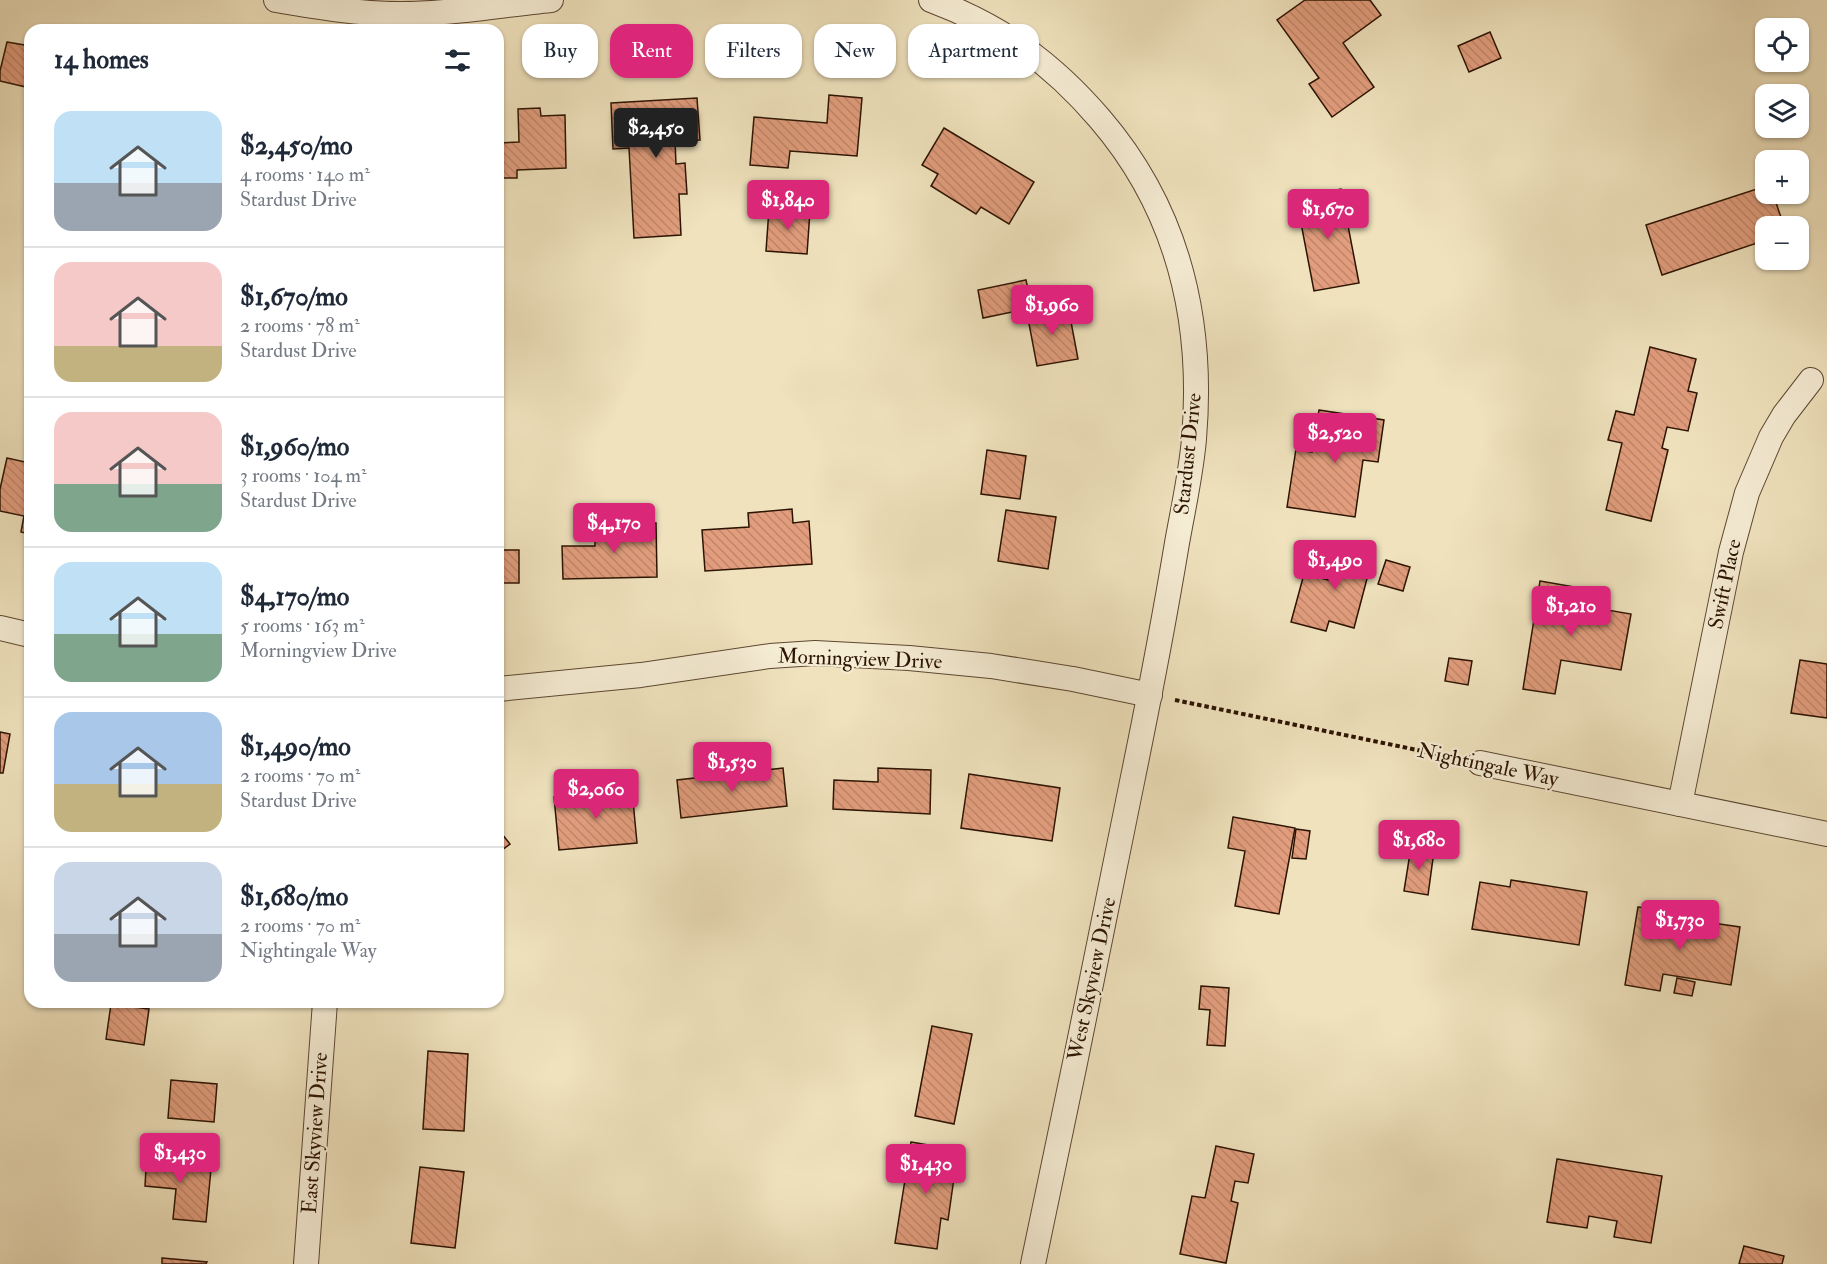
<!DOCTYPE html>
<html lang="en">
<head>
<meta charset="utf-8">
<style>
	body { margin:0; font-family:"IM FELL Double Pica",serif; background:#f2f2f3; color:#1f2937; height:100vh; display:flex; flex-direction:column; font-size:22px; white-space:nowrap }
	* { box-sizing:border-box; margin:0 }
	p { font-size:20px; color:#747a83 }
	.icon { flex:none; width:33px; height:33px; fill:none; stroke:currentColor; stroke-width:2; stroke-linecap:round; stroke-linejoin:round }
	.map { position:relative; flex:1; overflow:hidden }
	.panel { position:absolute; left:24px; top:24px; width:480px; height:984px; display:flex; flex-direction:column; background:#fff; border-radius:18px; box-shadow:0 2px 4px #0004 }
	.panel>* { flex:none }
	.guide { position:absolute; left:522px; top:24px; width:570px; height:54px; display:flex; gap:12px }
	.tools { position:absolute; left:1755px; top:18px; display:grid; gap:12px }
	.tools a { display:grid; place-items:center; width:54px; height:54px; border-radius:12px; background:#fff; box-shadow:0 2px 4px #0004; font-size:30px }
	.price { position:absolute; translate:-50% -51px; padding:0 14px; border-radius:6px; background:#db2777; color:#fff; font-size:20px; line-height:39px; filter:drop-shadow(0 2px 3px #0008) }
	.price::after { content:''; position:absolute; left:50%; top:36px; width:18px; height:14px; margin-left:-9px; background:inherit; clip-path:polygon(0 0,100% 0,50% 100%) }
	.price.current { background:#222; color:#fff }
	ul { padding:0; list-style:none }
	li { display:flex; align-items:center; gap:18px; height:150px; padding:0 30px }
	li+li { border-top:2px solid #e0e1e3 }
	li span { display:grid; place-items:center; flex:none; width:168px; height:120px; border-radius:18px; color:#555 }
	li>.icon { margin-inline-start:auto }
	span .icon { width:72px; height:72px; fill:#fffc; stroke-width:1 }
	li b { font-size:26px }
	h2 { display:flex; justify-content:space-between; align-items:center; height:72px; padding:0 30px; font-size:26px }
	.pill { padding:0 21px; border-radius:18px; background:#fff; box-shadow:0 2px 4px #0004; font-size:21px; line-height:54px }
	.pill.current { background:#db2777; color:#fff }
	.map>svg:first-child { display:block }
</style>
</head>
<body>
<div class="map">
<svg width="1827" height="1264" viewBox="0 0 1827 1264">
	<defs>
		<pattern id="building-back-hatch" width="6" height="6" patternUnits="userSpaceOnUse" patternTransform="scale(1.5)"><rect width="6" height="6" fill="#e19d7d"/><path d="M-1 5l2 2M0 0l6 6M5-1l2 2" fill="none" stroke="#c1866a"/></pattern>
	</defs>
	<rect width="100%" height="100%" fill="#efe2bd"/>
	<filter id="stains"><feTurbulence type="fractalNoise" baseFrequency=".00333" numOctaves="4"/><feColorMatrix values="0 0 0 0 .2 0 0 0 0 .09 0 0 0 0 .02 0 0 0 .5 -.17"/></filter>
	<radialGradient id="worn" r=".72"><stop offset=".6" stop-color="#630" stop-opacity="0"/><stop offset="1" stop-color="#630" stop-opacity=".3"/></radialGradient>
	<!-- building -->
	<g fill="url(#building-back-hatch)" stroke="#2c1302" stroke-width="1.5">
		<polygon points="1305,0 1370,0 1381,15 1343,43 1374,87 1332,117 1309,84 1319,78 1277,20"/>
		<polygon points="1490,32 1501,58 1469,72 1458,46"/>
		<polygon points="7,42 30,46 30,88 0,81 0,71"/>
		<polygon points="829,95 862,98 857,156 790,151 788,168 750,165 754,117 827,123"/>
		<polygon points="697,98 700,140 675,141 676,164 685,163 687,194 679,194 681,235 634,238 629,148 613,149 611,103"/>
		<polygon points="540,108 541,116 565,115 566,168 517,170 517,178 498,178 498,143 519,142 518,109"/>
		<polygon points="944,128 1034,182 1009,224 981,207 976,214 931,186 938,174 922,165"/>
		<polygon points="1766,186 1766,194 1773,194 1784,226 1766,226 1766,240 1662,275 1646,225"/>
		<polygon points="1341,189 1359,283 1314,291 1296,197"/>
		<polygon points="769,209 810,211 807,254 766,251"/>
		<polygon points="1026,280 1032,308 983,318 978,290"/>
		<polygon points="1068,306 1078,359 1037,366 1027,313"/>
		<polygon points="1650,347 1696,359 1688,391 1697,393 1688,431 1667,427 1662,448 1668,450 1651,521 1606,510 1622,443 1608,440 1616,411 1634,415"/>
		<polygon points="1319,410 1384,420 1378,462 1363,460 1355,517 1287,507 1296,449 1312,452"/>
		<polygon points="987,450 1026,456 1020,499 981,494"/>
		<polygon points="7,458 30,463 30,534 21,532 24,516 0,511 0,489"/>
		<polygon points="792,509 793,523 809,521 812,564 705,571 702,530 749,527 748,513"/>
		<polygon points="1006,510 1056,517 1048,569 998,561"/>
		<polygon points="656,523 657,577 563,579 562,546 595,546 595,525"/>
		<polygon points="1339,543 1374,552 1354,628 1329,621 1326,631 1291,622 1304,574 1329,580"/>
		<polygon points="499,550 519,550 519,583 498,583"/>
		<polygon points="1386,560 1410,567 1403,591 1378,584"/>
		<polygon points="1540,581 1575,587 1572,604 1631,614 1621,670 1561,660 1555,694 1523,689"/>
		<polygon points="1449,658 1472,661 1468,685 1445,681"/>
		<polygon points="1800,660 1827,664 1827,718 1791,713"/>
		<polygon points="0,732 10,734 3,773 0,773"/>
		<polygon points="783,768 787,806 681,818 677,780"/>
		<polygon points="878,768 931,770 930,814 833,809 834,780 878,782"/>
		<polygon points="969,774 1060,788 1052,841 961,828"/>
		<polygon points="632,790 637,843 559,850 554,797"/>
		<polygon points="1233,817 1295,828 1279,914 1235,906 1245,851 1228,848"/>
		<polygon points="498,829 510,844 498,853"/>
		<polygon points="1296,829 1310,831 1306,859 1292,858"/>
		<polygon points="1411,847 1434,851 1428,895 1404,891"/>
		<polygon points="1511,880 1587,892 1579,945 1472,929 1480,882 1510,887"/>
		<polygon points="1638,907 1671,912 1669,924 1698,928 1699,921 1740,927 1731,985 1663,974 1660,991 1625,985"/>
		<polygon points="1677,978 1695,982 1692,996 1674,993"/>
		<polygon points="1201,986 1229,988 1225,1046 1207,1045 1210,1010 1199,1009"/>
		<polygon points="111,1004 149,1009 144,1045 106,1039"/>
		<polygon points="932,1026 972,1034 954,1124 915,1116"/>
		<polygon points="428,1051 468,1054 464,1131 423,1129"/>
		<polygon points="171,1080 217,1084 214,1122 168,1118"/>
		<polygon points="911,1142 958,1150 948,1220 941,1218 937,1249 895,1243"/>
		<polygon points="1216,1146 1254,1154 1248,1183 1235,1181 1231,1201 1238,1203 1226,1263 1180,1254 1192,1196 1205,1198"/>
		<polygon points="147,1151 182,1154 181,1166 211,1169 206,1222 173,1219 176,1189 145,1186"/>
		<polygon points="1557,1159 1662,1176 1651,1243 1614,1237 1617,1221 1589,1216 1587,1228 1547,1222"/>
		<polygon points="420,1167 464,1172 455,1248 411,1243"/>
		<polygon points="1744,1246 1784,1256 1782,1264 1739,1264"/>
		<polygon points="162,1258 207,1262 206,1264 162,1264"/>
	</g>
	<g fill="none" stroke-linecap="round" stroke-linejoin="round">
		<defs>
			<g id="street">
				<path d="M276,0C317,7 358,14 400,14C450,14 501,5 551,0"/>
				<path d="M931,0C1001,26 1052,63 1100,119C1179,211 1204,320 1194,439C1191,474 1183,509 1177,543C1164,621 1149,699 1133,777C1101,939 1067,1102 1033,1264"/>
				<polyline points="0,628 30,635"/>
				<polyline points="498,689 641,675 770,656 815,653 909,658 991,666 1073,679 1150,695"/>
				<polyline points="1480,763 1827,834"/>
				<polyline points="1680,804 1731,552 1747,493 1771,437 1784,415 1811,380"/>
				<polyline points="306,1264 325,1002"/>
			</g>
		</defs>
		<!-- street casing -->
		<use href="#street" stroke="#5d4731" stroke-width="26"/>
		<!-- path -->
		<polyline stroke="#2c1302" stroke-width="4" stroke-dasharray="4.5 3" stroke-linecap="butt" points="1175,700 1456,758"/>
		<!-- street -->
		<use href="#street" stroke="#f5ecd4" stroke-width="24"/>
	</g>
	<g text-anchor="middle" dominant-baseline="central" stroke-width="4.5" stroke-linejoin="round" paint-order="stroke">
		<!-- street labels -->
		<g font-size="21" fill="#2c1302" stroke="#f5ecd4">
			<text transform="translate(1188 454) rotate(-84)">Stardust Drive</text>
			<text transform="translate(1725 584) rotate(-78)">Swift Place</text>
			<text transform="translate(860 659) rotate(2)">Morningview Drive</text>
			<text transform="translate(1488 765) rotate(12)">Nightingale Way</text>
			<text transform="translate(1092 979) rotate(-78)">West Skyview Drive</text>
			<text transform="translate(315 1133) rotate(-86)">East Skyview Drive</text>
		</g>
	</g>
	<rect width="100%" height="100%" filter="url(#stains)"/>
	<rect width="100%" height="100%" fill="url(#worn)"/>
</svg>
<div class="tools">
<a><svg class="icon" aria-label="locate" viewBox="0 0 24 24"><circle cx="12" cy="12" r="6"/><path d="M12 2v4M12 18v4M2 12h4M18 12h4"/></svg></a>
<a><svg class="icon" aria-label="layers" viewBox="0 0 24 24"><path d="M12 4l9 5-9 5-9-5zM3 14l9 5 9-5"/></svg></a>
<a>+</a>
<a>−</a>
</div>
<b class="price current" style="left:656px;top:159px">$2,450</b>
<b class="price" style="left:788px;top:231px">$1,840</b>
<b class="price" style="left:1328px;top:240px">$1,670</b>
<b class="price" style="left:1052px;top:336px">$1,960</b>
<b class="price" style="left:1335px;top:464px">$2,520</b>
<b class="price" style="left:614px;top:554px">$4,170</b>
<b class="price" style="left:1335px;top:591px">$1,490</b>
<b class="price" style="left:1571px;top:637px">$1,210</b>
<b class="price" style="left:732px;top:793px">$1,530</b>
<b class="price" style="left:596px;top:820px">$2,060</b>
<b class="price" style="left:1419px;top:871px">$1,680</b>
<b class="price" style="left:1680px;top:951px">$1,730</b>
<b class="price" style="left:180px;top:1184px">$1,430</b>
<b class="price" style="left:926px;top:1195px">$1,430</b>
<div class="guide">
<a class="pill">Buy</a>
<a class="pill current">Rent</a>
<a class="pill">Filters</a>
<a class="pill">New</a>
<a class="pill">Apartment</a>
</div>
<section class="panel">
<h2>14 homes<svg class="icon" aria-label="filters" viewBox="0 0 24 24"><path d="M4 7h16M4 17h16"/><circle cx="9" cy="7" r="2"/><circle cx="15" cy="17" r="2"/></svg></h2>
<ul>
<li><span style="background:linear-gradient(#bfe0f5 60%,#9aa5b1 0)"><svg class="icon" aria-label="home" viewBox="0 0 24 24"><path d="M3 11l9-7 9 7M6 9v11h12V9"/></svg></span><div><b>$2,450/mo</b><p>4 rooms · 140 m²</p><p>Stardust Drive</p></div></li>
<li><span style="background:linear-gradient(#f6c9c9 70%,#c2b280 0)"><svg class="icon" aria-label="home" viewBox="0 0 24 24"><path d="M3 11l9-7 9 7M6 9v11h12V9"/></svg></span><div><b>$1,670/mo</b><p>2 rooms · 78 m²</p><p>Stardust Drive</p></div></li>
<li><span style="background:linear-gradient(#f6c9c9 60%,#7fa58c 0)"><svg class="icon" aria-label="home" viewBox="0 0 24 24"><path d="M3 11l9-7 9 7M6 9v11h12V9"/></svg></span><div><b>$1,960/mo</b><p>3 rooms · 104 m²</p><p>Stardust Drive</p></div></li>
<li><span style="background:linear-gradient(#bfe0f5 60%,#7fa58c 0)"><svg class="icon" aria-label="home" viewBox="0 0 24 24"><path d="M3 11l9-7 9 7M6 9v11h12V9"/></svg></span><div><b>$4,170/mo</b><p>5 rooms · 163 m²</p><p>Morningview Drive</p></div></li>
<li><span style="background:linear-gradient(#a9c7e8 60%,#c2b280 0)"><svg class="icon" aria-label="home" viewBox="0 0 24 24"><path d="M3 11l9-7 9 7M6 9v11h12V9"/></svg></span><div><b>$1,490/mo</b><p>2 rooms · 70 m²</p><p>Stardust Drive</p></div></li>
<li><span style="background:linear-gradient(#c9d6e8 60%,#9aa5b1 0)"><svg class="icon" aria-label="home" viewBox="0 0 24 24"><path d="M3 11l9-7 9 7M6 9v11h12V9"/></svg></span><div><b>$1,680/mo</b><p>2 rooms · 70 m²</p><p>Nightingale Way</p></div></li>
</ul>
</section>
</div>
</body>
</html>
